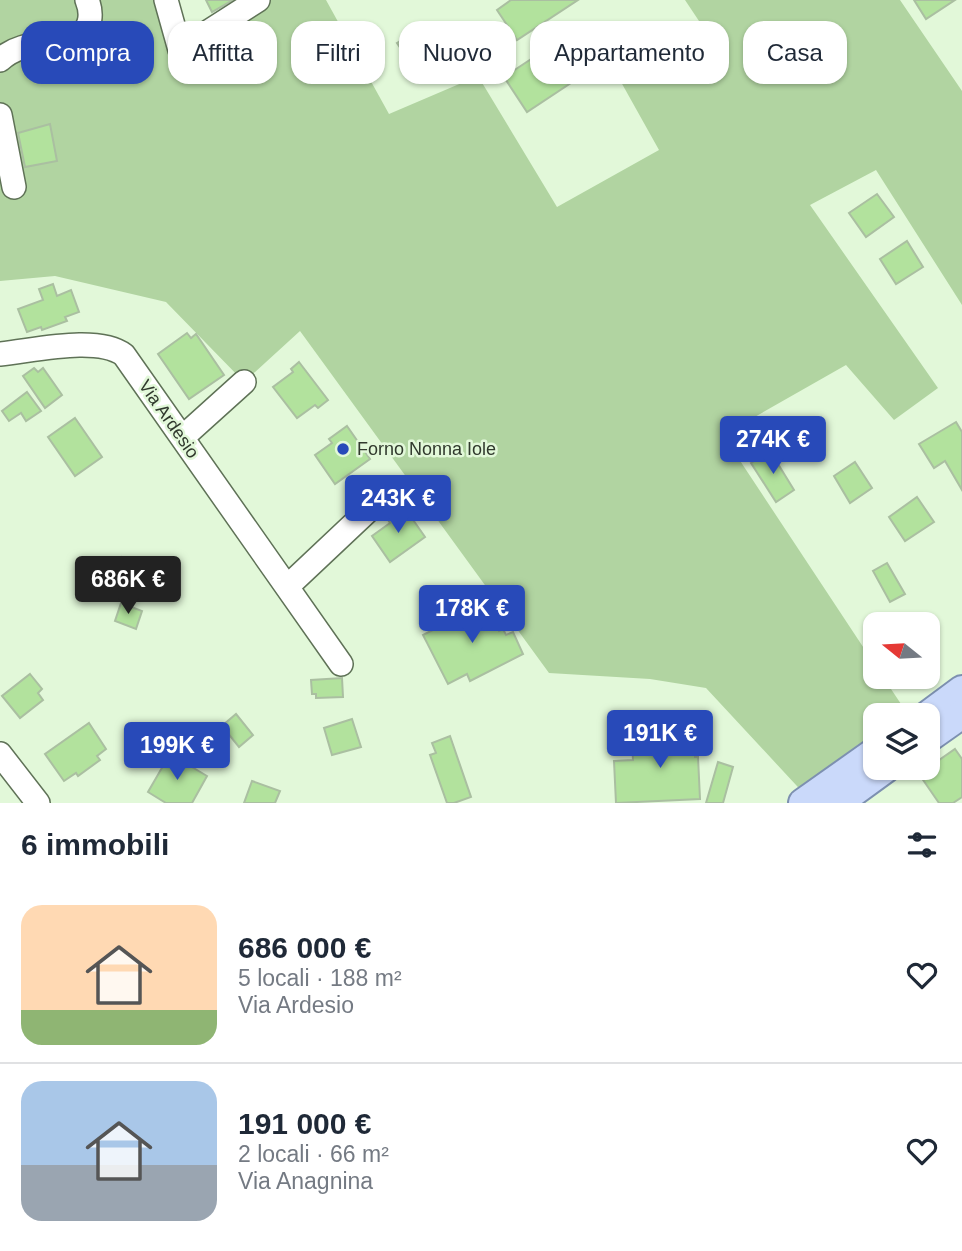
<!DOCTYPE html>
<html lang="it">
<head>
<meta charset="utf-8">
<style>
	body { margin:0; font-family:Helvetica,sans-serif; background:#f6f6f7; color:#1f2937; height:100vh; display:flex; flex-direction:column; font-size:26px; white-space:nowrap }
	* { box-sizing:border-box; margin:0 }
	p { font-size:23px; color:#747a83 }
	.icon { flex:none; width:38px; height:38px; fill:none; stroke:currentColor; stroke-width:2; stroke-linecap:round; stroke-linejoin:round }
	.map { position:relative; height:803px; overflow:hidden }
	.drawer { display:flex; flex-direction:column; background:#fff; flex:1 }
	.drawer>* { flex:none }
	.hud { position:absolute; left:21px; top:21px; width:920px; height:63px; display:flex; gap:14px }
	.needle { width:46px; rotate:288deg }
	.fabs { position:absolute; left:863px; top:612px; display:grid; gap:14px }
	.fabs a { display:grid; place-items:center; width:77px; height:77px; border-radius:14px; background:#fff; box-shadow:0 2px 5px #0004; font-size:35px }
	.price { position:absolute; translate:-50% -60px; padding:0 16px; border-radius:7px; background:#284ab9; color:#fff; font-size:23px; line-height:46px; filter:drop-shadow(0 2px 4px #0008) }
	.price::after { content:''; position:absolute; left:50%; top:42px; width:21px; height:16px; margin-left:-10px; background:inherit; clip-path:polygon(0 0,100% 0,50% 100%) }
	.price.active { background:#222; color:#fff }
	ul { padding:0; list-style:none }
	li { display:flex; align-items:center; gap:21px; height:175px; padding:0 21px }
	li+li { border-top:2px solid #e0e1e3 }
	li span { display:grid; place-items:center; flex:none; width:196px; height:140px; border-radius:21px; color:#555 }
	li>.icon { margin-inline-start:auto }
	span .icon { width:84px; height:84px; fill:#fffc; stroke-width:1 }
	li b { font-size:30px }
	h2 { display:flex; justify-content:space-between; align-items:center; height:84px; padding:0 21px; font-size:30px }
	.pill { padding:0 24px; border-radius:21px; background:#fff; box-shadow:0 2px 5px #0004; font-size:24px; line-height:63px }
	.pill.active { background:#284ab9; color:#fff }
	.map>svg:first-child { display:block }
</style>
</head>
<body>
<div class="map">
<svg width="962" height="803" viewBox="0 0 962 803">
	<rect width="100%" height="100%" fill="#e2f8d9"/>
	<!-- green -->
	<polygon fill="#b1d4a1" points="0,0 166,0 180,49 258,0 326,0 389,114 478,76 557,207 659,150 621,82 703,27 685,0 900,0 962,91 962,305 876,170 810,205 938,388 894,420 846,365 723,435 875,665 875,677 883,677 909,716 875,716 875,753 809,799 706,688 650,679 549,673 300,331 244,382 166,302 55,276 0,281"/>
	<!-- building -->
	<g fill="#b2e29d" stroke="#aabfa1" stroke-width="2">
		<polygon points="206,0 233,0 212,12"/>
		<polygon points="511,0 578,0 517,40 497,10"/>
		<polygon points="914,0 955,0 926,19"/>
		<polygon points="424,26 438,47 411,64 397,43"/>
		<polygon points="563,38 586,73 527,112 504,77"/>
		<polygon points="50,124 57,161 25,167 18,133"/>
		<polygon points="877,194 894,217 866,237 849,213"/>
		<polygon points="907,241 923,267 896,284 880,259"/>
		<polygon points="53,284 57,296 71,290 79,312 65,317 67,321 42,330 41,327 27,332 18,309 43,300 39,289"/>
		<polygon points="187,333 191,338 196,334 224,375 189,399 158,354"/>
		<polygon points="299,362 328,400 318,408 315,405 297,418 273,387 293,372 291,369"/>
		<polygon points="34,368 38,372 43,368 62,395 45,408 23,376"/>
		<polygon points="27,392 41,411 26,421 21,413 9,421 2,411"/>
		<polygon points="75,418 102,457 75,476 48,437"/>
		<polygon points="956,422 962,432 962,490 945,461 934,468 919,444"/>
		<polygon points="347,426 370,459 335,484 315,455 332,443 329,439"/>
		<polygon points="770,451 794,490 776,502 751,463"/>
		<polygon points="855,462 872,488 850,503 834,476"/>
		<polygon points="917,497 934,522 905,541 889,517"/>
		<polygon points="404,507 425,537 390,562 372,536 390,523 387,518"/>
		<polygon points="121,557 133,576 112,589 99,570"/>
		<polygon points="887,563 905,594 890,602 873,571"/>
		<polygon points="121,603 142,611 136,629 115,621"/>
		<polygon points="486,603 499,631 503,629 506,635 513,632 523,654 470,681 467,674 448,684 423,635"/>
		<polygon points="30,674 42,689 38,693 43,700 20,718 2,696"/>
		<polygon points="342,678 343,697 316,698 316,694 312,694 311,680"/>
		<polygon points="236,714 253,735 239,747 222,726"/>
		<polygon points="352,719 361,747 332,755 324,728"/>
		<polygon points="89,723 106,749 97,756 100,760 78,776 76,773 64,781 45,754"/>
		<polygon points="694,724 695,757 698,757 700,799 616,803 614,761 633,760 632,742 669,741 668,725"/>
		<polygon points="450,736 471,797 454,803 447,803 430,755 436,753 432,743"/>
		<polygon points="955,749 962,759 962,797 953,803 939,803 919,774"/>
		<polygon points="170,754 207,776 192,803 166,803 148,792"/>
		<polygon points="718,762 733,767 723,803 706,803"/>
		<polygon points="252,781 280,791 275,803 244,803"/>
	</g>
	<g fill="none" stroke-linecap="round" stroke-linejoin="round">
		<defs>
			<g id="minor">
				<polyline points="166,0 180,50 258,0"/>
				<path d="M0,60C24,38 54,48 79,35C92,28 92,12 87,0"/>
				<polyline points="0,115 14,187"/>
				<path d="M0,354C33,351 97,335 124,355L341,664"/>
				<polyline points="183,437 244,382"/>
				<polyline points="288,586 374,505"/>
				<polyline points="0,754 38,803"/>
			</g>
			<g id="major">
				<polyline points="927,716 962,690"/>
				<polyline points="928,738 962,714"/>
				<polyline points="803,803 875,752"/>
				<polyline points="838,803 886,768"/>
			</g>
		</defs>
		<!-- minor casing -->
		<use href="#minor" stroke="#5f7257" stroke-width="26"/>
		<!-- major casing -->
		<use href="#major" stroke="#7d90b0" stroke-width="32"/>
		<!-- minor -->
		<use href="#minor" stroke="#fff" stroke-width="23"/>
		<!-- major -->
		<use href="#major" stroke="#cad9fa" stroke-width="28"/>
	</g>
	<!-- markers -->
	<circle fill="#284ab9" stroke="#e2f8d9" stroke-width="2.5" cx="343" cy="449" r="7"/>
	<g text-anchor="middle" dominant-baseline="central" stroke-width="5" stroke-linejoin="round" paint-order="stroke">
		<!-- street labels -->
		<g font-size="18" fill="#30392d" stroke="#e2f8d9">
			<text transform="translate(169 419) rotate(55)">Via Ardesio</text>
		</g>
		<!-- poi labels -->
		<g font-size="18" fill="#30392d" stroke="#e2f8d9" text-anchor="start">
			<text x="357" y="449">Forno Nonna Iole</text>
		</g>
	</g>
</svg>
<div class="fabs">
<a><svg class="needle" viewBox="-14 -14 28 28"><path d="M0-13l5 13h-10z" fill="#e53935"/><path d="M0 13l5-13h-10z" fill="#747a83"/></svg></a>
<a><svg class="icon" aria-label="layers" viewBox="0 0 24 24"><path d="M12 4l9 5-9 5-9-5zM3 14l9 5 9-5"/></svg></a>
</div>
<b class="price" style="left:773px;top:476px">274K €</b>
<b class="price" style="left:398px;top:535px">243K €</b>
<b class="price active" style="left:128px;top:616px">686K €</b>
<b class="price" style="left:472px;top:645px">178K €</b>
<b class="price" style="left:660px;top:770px">191K €</b>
<b class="price" style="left:177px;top:782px">199K €</b>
<div class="hud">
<a class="pill active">Compra</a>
<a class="pill">Affitta</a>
<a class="pill">Filtri</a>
<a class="pill">Nuovo</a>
<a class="pill">Appartamento</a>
<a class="pill">Casa</a>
</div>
</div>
<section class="drawer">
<h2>6 immobili<svg class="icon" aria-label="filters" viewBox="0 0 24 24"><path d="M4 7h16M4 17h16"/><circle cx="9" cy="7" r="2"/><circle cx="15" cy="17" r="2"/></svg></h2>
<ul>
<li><span style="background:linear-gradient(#ffd9b3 75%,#8fb573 0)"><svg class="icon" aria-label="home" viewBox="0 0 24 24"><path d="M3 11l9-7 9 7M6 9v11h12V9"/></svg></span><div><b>686 000 €</b><p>5 locali · 188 m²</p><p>Via Ardesio</p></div><svg class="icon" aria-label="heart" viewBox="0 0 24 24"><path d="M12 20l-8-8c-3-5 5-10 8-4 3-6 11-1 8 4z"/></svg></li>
<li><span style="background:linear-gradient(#a9c7e8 60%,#9aa5b1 0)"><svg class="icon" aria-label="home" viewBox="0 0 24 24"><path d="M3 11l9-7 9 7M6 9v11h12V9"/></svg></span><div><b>191 000 €</b><p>2 locali · 66 m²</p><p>Via Anagnina</p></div><svg class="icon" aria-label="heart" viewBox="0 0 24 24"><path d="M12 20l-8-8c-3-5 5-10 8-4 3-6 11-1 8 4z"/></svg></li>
</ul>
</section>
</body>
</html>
